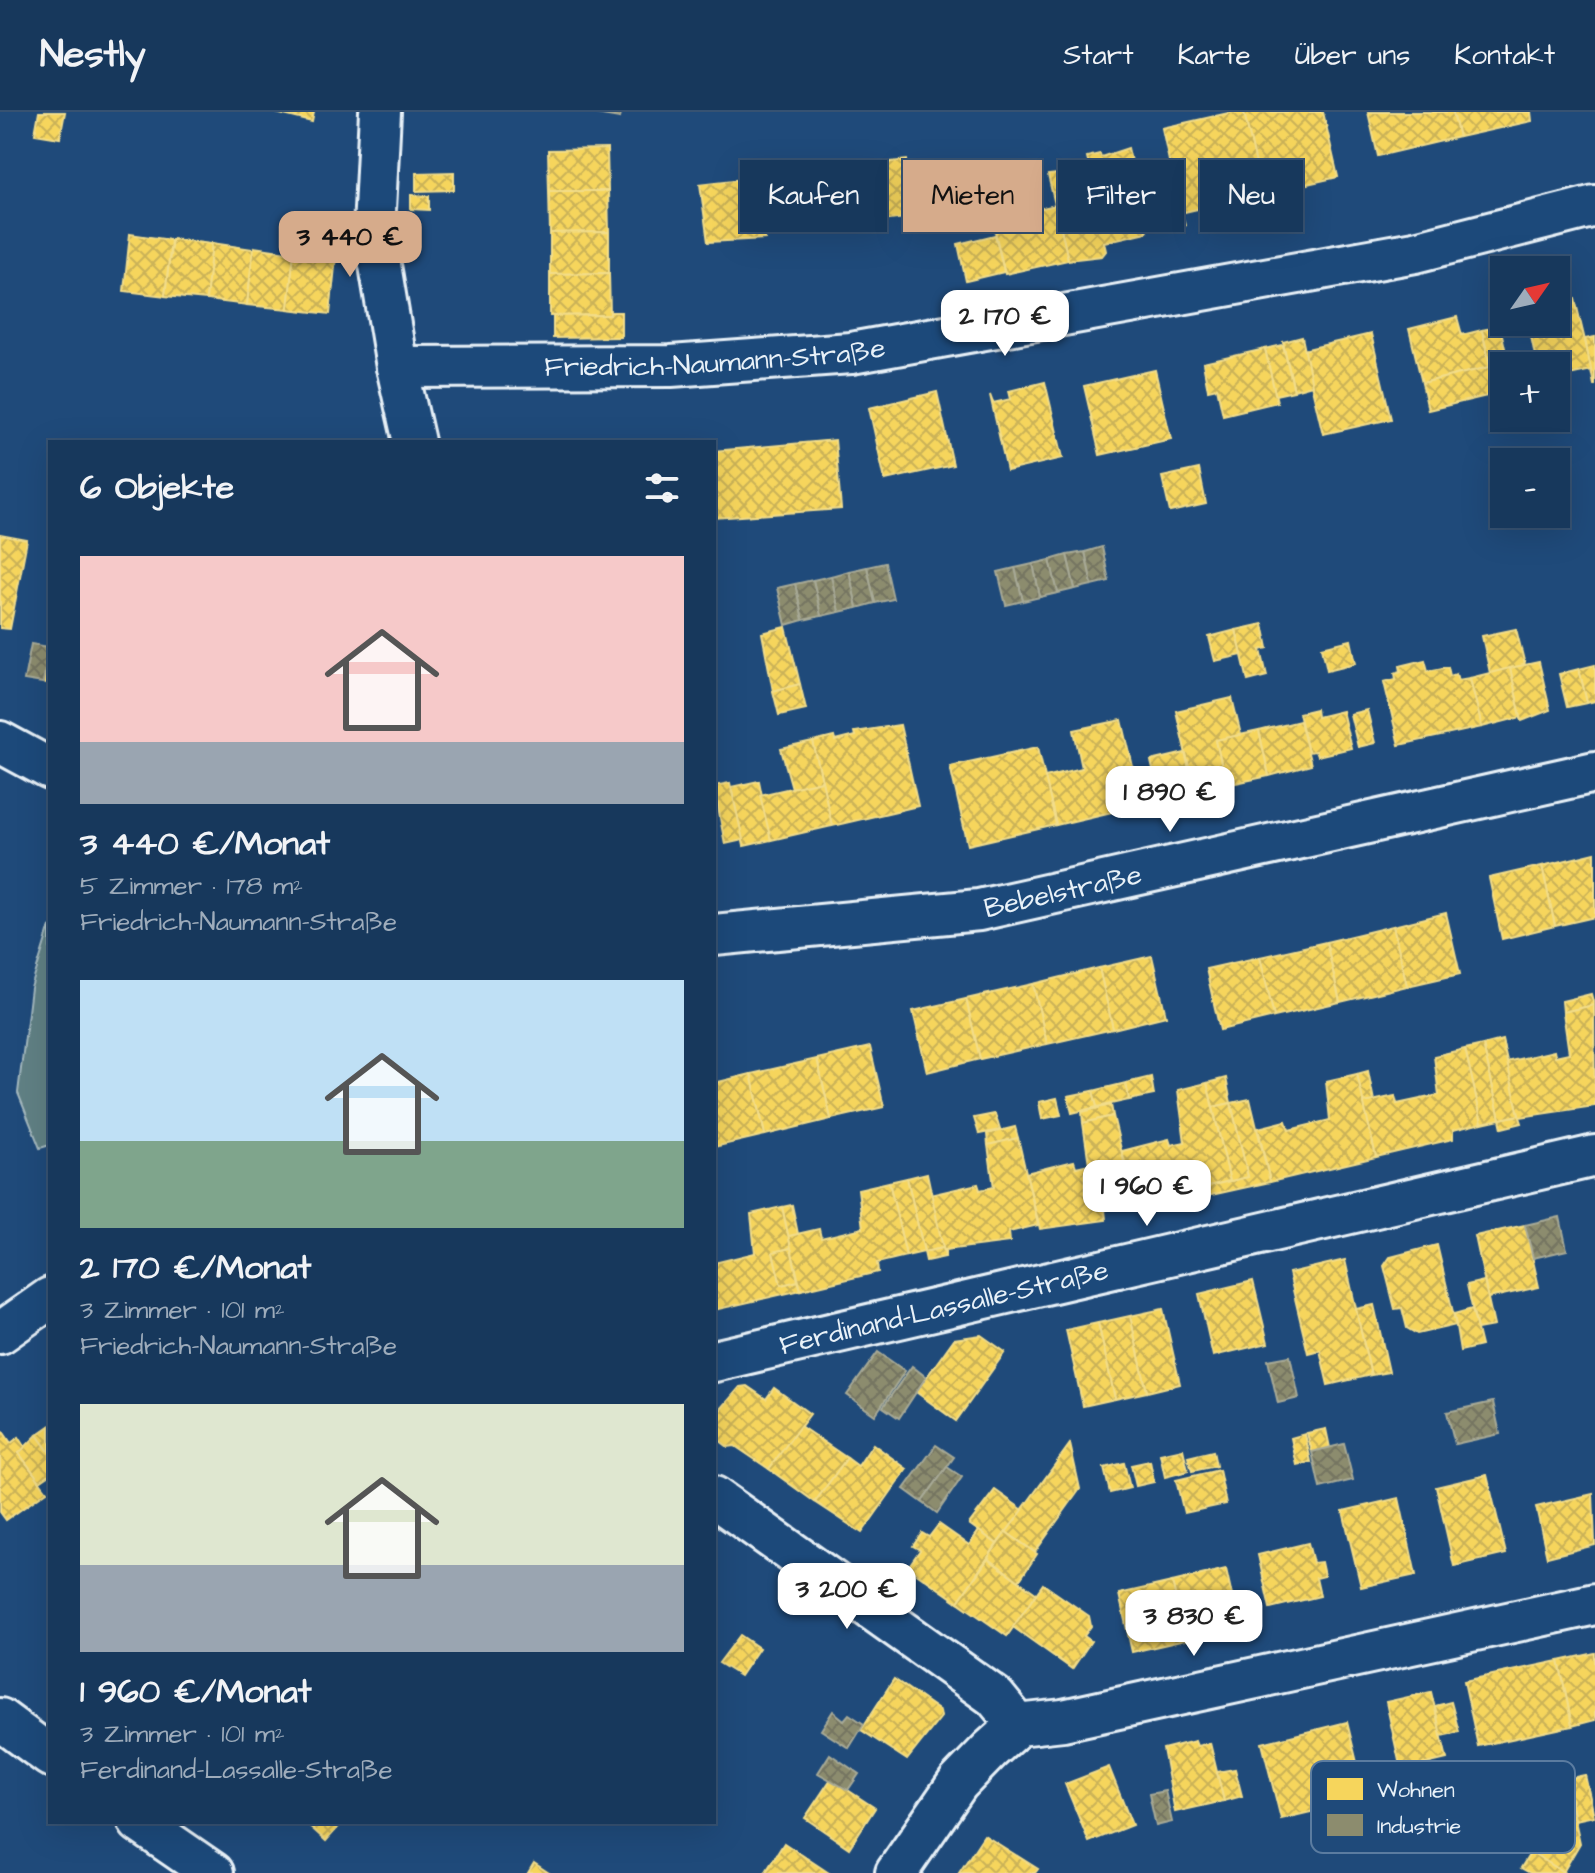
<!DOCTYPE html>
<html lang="de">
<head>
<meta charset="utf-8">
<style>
	body { margin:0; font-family:"Architects Daughter",sans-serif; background:#244365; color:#f1f3f6; height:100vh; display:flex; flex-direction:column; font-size:30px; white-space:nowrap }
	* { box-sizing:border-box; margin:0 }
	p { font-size:26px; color:#9eacbb }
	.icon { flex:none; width:44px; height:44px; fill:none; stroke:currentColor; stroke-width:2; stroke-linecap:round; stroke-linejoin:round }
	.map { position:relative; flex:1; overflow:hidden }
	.drawer { position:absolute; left:48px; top:328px; width:668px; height:1384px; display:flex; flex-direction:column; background:#17385c; border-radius:0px; box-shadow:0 8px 32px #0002,0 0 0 2px #365272 }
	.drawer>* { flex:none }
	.top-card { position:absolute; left:740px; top:48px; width:734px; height:72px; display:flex; gap:16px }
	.needle { width:52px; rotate:56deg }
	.controls { position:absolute; left:1490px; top:144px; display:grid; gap:16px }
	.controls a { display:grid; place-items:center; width:80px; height:80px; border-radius:0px; background:#17385c; box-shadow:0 8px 32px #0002,0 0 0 2px #365272; font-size:40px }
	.price { position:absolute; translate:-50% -68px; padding:0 18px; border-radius:16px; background:#fff; color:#222; font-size:26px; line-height:52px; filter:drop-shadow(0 2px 4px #0008) }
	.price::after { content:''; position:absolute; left:50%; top:48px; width:24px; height:18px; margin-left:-12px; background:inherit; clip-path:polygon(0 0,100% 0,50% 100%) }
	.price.current { background:#d6ab8b; color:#111 }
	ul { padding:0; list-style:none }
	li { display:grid; align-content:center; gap:16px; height:424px; padding:0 32px }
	li span { display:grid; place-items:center; height:248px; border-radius:0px; color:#555 }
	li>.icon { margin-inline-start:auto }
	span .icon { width:144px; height:144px; fill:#fffc; stroke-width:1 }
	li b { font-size:34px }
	h2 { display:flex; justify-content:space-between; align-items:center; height:96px; padding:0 32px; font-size:34px }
	.tag { padding:0 28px; border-radius:0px; background:#17385c; box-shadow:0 8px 32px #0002,0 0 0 2px #365272; font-size:28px; line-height:72px }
	.tag.current { background:#d6ab8b; color:#111 }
	header { display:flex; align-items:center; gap:48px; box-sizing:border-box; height:112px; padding:0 40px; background:#17385c; border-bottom:2px solid #365272 }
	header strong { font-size:38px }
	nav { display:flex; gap:44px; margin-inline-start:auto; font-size:28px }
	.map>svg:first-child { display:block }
</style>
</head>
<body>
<header>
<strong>Nestly</strong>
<nav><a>Start</a><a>Karte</a><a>Über uns</a><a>Kontakt</a></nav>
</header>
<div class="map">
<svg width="1595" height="1761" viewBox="0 0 1595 1761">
	<defs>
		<pattern id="homes-cross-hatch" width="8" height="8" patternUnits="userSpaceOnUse" patternTransform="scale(2)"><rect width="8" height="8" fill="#f6d55c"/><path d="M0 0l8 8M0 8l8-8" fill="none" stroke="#cab258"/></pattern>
		<pattern id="industry-cross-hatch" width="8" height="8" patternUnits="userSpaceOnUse" patternTransform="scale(2)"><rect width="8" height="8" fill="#8c8c6e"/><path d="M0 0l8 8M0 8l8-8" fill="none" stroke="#747461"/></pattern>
	</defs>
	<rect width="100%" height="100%" fill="#1f4a7a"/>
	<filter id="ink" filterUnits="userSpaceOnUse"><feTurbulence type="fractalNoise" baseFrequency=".0125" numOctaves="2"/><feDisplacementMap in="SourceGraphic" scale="16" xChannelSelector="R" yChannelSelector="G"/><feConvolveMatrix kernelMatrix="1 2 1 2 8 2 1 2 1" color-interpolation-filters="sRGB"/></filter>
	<g filter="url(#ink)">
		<!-- green -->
		<polygon fill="#608084" stroke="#a4b8be" stroke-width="2" points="50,814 50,1033 40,1036 18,981 31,876"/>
		<!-- homes -->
		<g fill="url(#homes-cross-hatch)" stroke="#f2dd8b" stroke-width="2">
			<polygon points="39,0 65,0 60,26 35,22"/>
			<polygon points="272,0 314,0 312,10"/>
			<polygon points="1233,0 1244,0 1263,82 1180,101 1162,16"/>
			<polygon points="1244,0 1323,0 1338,65 1263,82"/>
			<polygon points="1368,0 1453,0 1459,25 1378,44"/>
			<polygon points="1453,0 1531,0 1532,9 1459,25"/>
			<polygon points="1128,36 1147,120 1104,130 1106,139 1102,144 1068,148 1048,63 1075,60 1074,57 1089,54 1087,45 1100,42 1101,45"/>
			<polygon points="607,37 608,79 549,79 548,38"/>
			<polygon points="907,48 914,105 874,110 874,113 811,117 804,60"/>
			<polygon points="1169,51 1185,114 1165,118 1151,55"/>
			<polygon points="454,60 454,78 416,79 416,61"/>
			<polygon points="804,60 811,117 765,123 765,127 708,130 700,72"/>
			<polygon points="549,79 608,79 609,120 550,121"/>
			<polygon points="411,83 429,84 429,98 411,97"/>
			<polygon points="1056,93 1068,148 1005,162 992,107"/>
			<polygon points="609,120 609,161 550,162 550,121"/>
			<polygon points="130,122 171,128 165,184 124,179"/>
			<polygon points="995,123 1004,160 966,169 958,132"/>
			<polygon points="172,127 212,132 206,188 165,184"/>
			<polygon points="212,131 253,137 247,193 206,188"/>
			<polygon points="254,135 294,141 288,197 247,193"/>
			<polygon points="294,140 336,145 330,202 288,197"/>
			<polygon points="609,161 610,203 550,204 550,162"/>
			<polygon points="1575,187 1592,258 1560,265 1556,249 1537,253 1528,210 1556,210 1556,191"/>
			<polygon points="610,200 621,200 621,225 553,226 553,204 610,203"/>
			<polygon points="1457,205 1462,223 1482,218 1490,255 1422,271 1409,217"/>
			<polygon points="1500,214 1509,254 1504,254 1504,270 1495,272 1482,218"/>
			<polygon points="1371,222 1391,307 1323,322 1303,238"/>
			<polygon points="1302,225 1312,273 1294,278 1283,230"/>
			<polygon points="1595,225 1595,273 1594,273 1585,227"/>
			<polygon points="1283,233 1294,279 1275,283 1265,237"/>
			<polygon points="1265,237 1277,290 1223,303 1217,276 1208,278 1203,251"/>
			<polygon points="1490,255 1495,272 1504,270 1504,280 1428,298 1422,271"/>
			<polygon points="1155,258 1171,327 1100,343 1084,274"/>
			<polygon points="1045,270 1063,346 1007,359 990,283 993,291 1011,287 1009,279"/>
			<polygon points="937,280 953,353 885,368 869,296"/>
			<polygon points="835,328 841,397 714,406 714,339"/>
			<polygon points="1199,357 1206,392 1170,400 1162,365"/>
			<polygon points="0,423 27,428 10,517 0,516"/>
			<polygon points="1263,512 1268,536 1261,538 1267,564 1248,569 1236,518"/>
			<polygon points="786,515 800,572 773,579 762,521"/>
			<polygon points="1516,517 1525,553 1490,561 1482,524"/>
			<polygon points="1236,518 1242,543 1215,549 1209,525"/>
			<polygon points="50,528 50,573 43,571"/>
			<polygon points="1351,528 1356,551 1327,558 1322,535"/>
			<polygon points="1425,548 1428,559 1448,555 1450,564 1456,562 1458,568 1470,566 1482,615 1399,633 1384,570 1396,567 1395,561 1401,559 1400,554"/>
			<polygon points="1539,550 1550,598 1522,609 1510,556"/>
			<polygon points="1595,553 1595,589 1587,591 1579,557"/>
			<polygon points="1510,556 1521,605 1482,615 1470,566"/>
			<polygon points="1579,557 1587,591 1567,595 1559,562"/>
			<polygon points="800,572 806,597 779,603 773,579"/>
			<polygon points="1232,586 1241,623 1216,628 1226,673 1195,681 1176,599"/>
			<polygon points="1316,597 1317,605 1342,599 1351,636 1317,644 1315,639 1308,640 1299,601"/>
			<polygon points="1367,598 1375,631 1358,635 1350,602"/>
			<polygon points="1122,608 1142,693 1056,713 1045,665 1082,656 1074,618"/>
			<polygon points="1300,609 1311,653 1269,664 1259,619"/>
			<polygon points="900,613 918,694 832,714 813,630 834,625 835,629 855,624 854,620"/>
			<polygon points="1259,619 1269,664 1226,673 1216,628"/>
			<polygon points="813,630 822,669 792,676 781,637"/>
			<polygon points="1038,635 1056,713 968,733 950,654"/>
			<polygon points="1185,641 1195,681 1160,689 1151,649"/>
			<polygon points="759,669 771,728 744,734 731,675"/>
			<polygon points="822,669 832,714 771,728 760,683"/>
			<polygon points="730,671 743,728 725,732 714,674"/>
			<polygon points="1595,741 1595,805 1555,814 1542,754"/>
			<polygon points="1542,754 1555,814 1502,827 1489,766"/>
			<polygon points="1446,801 1460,862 1407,874 1393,814"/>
			<polygon points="1393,814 1407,874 1340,890 1326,830"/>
			<polygon points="1326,830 1340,890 1274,905 1260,845"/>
			<polygon points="1152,844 1166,904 1113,917 1099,856"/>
			<polygon points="1260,845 1274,905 1220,918 1206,857"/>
			<polygon points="1099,856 1113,917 1047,932 1033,872"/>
			<polygon points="1033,872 1047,932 980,947 966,887"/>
			<polygon points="1591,882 1594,893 1563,900 1562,889"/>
			<polygon points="966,887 980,947 927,960 913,899"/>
			<polygon points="1594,893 1595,994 1520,1005 1522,1011 1502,1016 1500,1007 1519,1003 1506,950 1554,939 1555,944 1569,941 1563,900"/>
			<polygon points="1502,928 1519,1003 1500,1007 1483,933"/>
			<polygon points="1483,933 1500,1007 1482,1011 1465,937"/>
			<polygon points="870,935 884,995 831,1007 817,947"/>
			<polygon points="1465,937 1482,1011 1453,1018 1453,1027 1376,1045 1363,991 1395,984 1397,992 1439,983 1434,944"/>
			<polygon points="817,947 831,1007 765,1023 751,962"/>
			<polygon points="1368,959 1374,989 1363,991 1357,962"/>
			<polygon points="751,962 765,1023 714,1035 714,971"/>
			<polygon points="1357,962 1376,1045 1270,1070 1258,1016 1286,1009 1289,1018 1330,1008 1326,969"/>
			<polygon points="1151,965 1154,983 1129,988 1126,971"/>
			<polygon points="1226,966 1231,991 1213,995 1207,971"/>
			<polygon points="1126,971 1129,988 1097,995 1093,979"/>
			<polygon points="1207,971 1230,1069 1200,1076 1202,1085 1135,1095 1122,1039 1169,1027 1171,1033 1185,1030 1178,978"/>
			<polygon points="1093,979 1097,995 1072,1001 1068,984"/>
			<polygon points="1057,986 1061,1003 1042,1007 1039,990"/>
			<polygon points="1250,987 1270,1070 1202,1085 1200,1076 1248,1065 1231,991"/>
			<polygon points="1231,991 1248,1065 1230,1069 1213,995"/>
			<polygon points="1111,993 1113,1004 1083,1011 1082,1000"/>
			<polygon points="995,1002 1000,1018 979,1022 974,1006"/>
			<polygon points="1113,1004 1126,1058 1109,1062 1117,1095 1105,1098 1106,1108 1040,1117 1026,1061 1074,1049 1076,1055 1089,1052 1083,1011"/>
			<polygon points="1015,1015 1018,1026 988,1033 987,1022"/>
			<polygon points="1018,1026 1038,1113 1009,1120 1010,1130 945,1138 945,1145 930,1083 978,1072 980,1078 994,1075 988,1033"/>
			<polygon points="1126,1058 1134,1091 1117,1095 1109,1062"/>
			<polygon points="927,1061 943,1136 924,1140 907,1066"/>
			<polygon points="907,1066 924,1140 906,1144 889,1070"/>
			<polygon points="889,1070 906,1144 877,1151 878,1160 801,1178 788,1124 819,1117 821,1126 863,1116 858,1077"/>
			<polygon points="792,1093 798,1122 788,1124 782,1095"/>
			<polygon points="782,1095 791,1136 773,1140 781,1173 798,1169 801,1178 714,1198 714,1151 755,1141 751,1102"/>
			<polygon points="1525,1113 1539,1175 1488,1186 1475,1124"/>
			<polygon points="1437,1133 1456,1213 1417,1222 1407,1216 1402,1196 1395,1197 1384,1154 1390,1145"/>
			<polygon points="791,1136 798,1169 781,1173 773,1140"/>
			<polygon points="943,1136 945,1145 926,1149 924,1140"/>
			<polygon points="1345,1148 1371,1263 1328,1273 1320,1238 1308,1241 1289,1161"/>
			<polygon points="1253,1169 1268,1231 1213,1244 1199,1182"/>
			<polygon points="1484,1169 1494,1214 1477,1217 1467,1173"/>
			<polygon points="1374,1193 1389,1260 1371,1263 1356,1197"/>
			<polygon points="1163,1197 1180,1272 1147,1280 1130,1204"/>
			<polygon points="1472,1197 1481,1234 1460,1239 1454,1202"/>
			<polygon points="1130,1204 1147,1280 1115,1287 1098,1211"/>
			<polygon points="1098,1211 1115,1287 1083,1294 1066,1218"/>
			<polygon points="981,1223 1005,1240 956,1309 916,1280 954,1227"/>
			<polygon points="747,1274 766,1287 774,1276 810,1302 769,1357 735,1334 728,1335 714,1324 714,1305 740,1275"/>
			<polygon points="50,1314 50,1341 37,1323"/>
			<polygon points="800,1314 847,1346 815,1390 769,1357"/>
			<polygon points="0,1315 11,1331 19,1325 26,1336 19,1341 47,1379 6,1408 0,1400"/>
			<polygon points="1326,1317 1330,1336 1312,1340 1307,1321"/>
			<polygon points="1305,1322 1311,1350 1297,1353 1291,1326"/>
			<polygon points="37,1323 50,1341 50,1362 40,1369 19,1341"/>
			<polygon points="873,1332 907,1357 862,1421 815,1390 847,1346 858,1354"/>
			<polygon points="1070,1332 1080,1377 1035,1440 1006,1420"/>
			<polygon points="1183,1337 1188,1359 1165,1365 1160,1342"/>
			<polygon points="1213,1339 1216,1354 1192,1359 1188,1345"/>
			<polygon points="1150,1349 1154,1370 1136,1374 1131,1353"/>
			<polygon points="1124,1351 1130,1376 1110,1381 1104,1356"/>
			<polygon points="1219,1358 1226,1392 1184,1401 1176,1368"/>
			<polygon points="1487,1363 1506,1442 1454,1454 1436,1375"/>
			<polygon points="995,1378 1023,1398 997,1432 969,1412"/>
			<polygon points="1593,1382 1595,1433 1547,1445 1536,1395"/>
			<polygon points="1399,1386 1416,1463 1361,1475 1343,1399"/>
			<polygon points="939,1412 969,1433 979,1419 997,1432 958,1490 908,1455 920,1438 913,1434 922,1421 929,1425"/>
			<polygon points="1006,1420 1037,1442 1019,1469 988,1446"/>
			<polygon points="1308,1431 1313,1451 1321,1450 1324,1464 1316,1466 1320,1484 1270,1496 1258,1443"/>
			<polygon points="988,1447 1037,1482 1007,1524 958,1490"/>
			<polygon points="1226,1457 1239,1515 1185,1528 1172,1470"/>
			<polygon points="1172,1470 1185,1528 1132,1540 1119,1482"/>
			<polygon points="1043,1472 1089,1504 1091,1514 1084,1524 1091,1529 1072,1557 1013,1515"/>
			<polygon points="740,1523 759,1536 740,1564 719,1551"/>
			<polygon points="1595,1541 1595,1608 1572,1614 1559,1549"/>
			<polygon points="1559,1549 1572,1614 1478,1634 1464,1569"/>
			<polygon points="894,1567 940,1599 941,1605 907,1648 861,1618"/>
			<polygon points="1431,1580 1447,1647 1401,1658 1386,1590"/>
			<polygon points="1451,1590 1459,1620 1441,1624 1435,1594"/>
			<polygon points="1347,1610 1366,1687 1281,1707 1262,1631"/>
			<polygon points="1195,1629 1197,1634 1210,1631 1224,1689 1175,1700 1163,1637"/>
			<polygon points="1109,1655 1132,1713 1089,1730 1065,1672"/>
			<polygon points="1235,1657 1242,1684 1224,1689 1217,1660"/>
			<polygon points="1585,1663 1594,1704 1575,1708 1566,1667"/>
			<polygon points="831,1667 875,1696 849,1736 805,1706"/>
			<polygon points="1567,1672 1580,1731 1563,1760 1515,1730 1505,1685"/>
			<polygon points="305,1710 343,1710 326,1729"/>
			<polygon points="984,1723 1038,1757 1035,1761 959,1761"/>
			<polygon points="784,1731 829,1761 765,1761"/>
			<polygon points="1531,1740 1563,1760 1562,1761 1530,1761 1521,1756"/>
			<polygon points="534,1751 549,1761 528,1761"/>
		</g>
		<!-- industry -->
		<g fill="url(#industry-cross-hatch)" stroke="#a8aa97" stroke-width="2">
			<polygon points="585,0 621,0 620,6"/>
			<polygon points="1102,435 1109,469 1092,473 1085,440"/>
			<polygon points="1085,440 1092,473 1075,477 1067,443"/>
			<polygon points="1067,443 1075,477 1058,481 1050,448"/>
			<polygon points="1050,448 1058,481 1040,485 1033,452"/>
			<polygon points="885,451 893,487 875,491 867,455"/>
			<polygon points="1033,452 1040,485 1023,489 1015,456"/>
			<polygon points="867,455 875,491 857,496 849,459"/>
			<polygon points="1015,456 1023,489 1006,493 998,460"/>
			<polygon points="849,459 857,496 839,500 831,464"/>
			<polygon points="831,464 839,500 821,504 813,468"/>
			<polygon points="813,468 821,504 803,508 795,472"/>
			<polygon points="795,472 803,508 786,513 777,476"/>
			<polygon points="31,532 49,535 43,571 24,568"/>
			<polygon points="1560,1105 1567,1138 1533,1146 1525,1113"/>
			<polygon points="878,1240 905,1259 875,1303 847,1283"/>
			<polygon points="1290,1244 1299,1286 1278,1291 1268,1248"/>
			<polygon points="912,1254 926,1265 899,1306 883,1295"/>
			<polygon points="1493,1290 1500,1322 1455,1332 1447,1300"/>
			<polygon points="1344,1332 1353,1368 1320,1376 1312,1340"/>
			<polygon points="936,1333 954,1345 922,1390 904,1377"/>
			<polygon points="947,1355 962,1365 937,1401 922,1390"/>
			<polygon points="833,1599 844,1608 849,1602 864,1612 849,1636 821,1618"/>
			<polygon points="830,1642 859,1662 848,1678 818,1661"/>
			<polygon points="1165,1679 1172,1710 1156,1714 1149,1682"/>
		</g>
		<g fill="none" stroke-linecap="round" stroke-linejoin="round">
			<defs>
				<g id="minor">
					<polyline points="380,0 374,117 397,255 414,330"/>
					<path id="s1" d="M397,255L671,254L851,241L1415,140L1595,94"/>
					<polyline points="0,630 50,657"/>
					<path id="s2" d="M714,823L979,798L1595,660"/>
					<polyline points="0,1221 50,1186"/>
					<path id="s3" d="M714,1249L1595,1044"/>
					<polyline points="714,1385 995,1585 1018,1613"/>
					<polyline points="0,1607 50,1644"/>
					<polyline points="139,1710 213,1761"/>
					<polyline points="896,1761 958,1671 990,1638 1018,1613 1063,1608 1595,1492"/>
				</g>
			</defs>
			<!-- minor casing -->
			<use href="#minor" stroke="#e8f1f8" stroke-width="46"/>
			<!-- minor -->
			<use href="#minor" stroke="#1f4a7a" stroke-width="40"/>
		</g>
	</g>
	<g text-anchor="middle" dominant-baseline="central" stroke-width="8" stroke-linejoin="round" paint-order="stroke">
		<!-- street labels -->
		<g font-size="28" fill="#e8f1f8" stroke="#1f4a7a">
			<text stroke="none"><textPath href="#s1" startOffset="318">Friedrich-Naumann-Straße</textPath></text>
			<text stroke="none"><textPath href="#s2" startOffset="352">Bebelstraße</textPath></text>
			<text stroke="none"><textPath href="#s3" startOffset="236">Ferdinand-Lassalle-Straße</textPath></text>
		</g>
	</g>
	<!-- legend -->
	<rect x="1311" y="1649" width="264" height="92" rx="12" fill="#1f4a7a" stroke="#5b7ca0" stroke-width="2"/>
	<rect x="1327" y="1666" width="36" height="22" fill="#f6d55c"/>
	<rect x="1327" y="1702" width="36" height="22" fill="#8c8c6e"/>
	<g font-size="22" fill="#e8f1f8">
		<text x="1377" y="1685">Wohnen</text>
		<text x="1377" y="1721">Industrie</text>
	</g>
</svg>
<div class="controls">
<a><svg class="needle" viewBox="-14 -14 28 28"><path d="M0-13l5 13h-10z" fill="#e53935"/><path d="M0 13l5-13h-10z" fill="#9eacbb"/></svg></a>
<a>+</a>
<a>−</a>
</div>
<b class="price current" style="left:350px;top:167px">3 440 €</b>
<b class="price" style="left:1005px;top:246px">2 170 €</b>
<b class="price" style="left:1170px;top:722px">1 890 €</b>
<b class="price" style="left:1147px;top:1116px">1 960 €</b>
<b class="price" style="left:847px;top:1519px">3 200 €</b>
<b class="price" style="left:1194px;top:1546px">3 830 €</b>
<div class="top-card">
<a class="tag">Kaufen</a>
<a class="tag current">Mieten</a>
<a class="tag">Filter</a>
<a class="tag">Neu</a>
</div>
<section class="drawer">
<h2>6 Objekte<svg class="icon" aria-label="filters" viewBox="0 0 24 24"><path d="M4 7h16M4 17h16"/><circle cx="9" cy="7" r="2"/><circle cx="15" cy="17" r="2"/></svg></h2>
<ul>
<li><span style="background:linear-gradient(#f6c9c9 75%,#9aa5b1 0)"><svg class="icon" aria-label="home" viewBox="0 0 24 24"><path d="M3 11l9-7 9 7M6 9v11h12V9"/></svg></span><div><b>3 440 €/Monat</b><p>5 Zimmer · 178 m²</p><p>Friedrich-Naumann-Straße</p></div></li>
<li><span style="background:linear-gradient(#bfe0f5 65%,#7fa58c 0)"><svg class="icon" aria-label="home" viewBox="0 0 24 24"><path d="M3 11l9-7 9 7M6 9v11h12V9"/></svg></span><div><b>2 170 €/Monat</b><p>3 Zimmer · 101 m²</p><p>Friedrich-Naumann-Straße</p></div></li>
<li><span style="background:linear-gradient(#dfe7d0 65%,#9aa5b1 0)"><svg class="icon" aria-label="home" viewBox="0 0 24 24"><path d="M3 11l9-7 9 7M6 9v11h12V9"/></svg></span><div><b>1 960 €/Monat</b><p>3 Zimmer · 101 m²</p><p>Ferdinand-Lassalle-Straße</p></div></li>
</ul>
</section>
</div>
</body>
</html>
